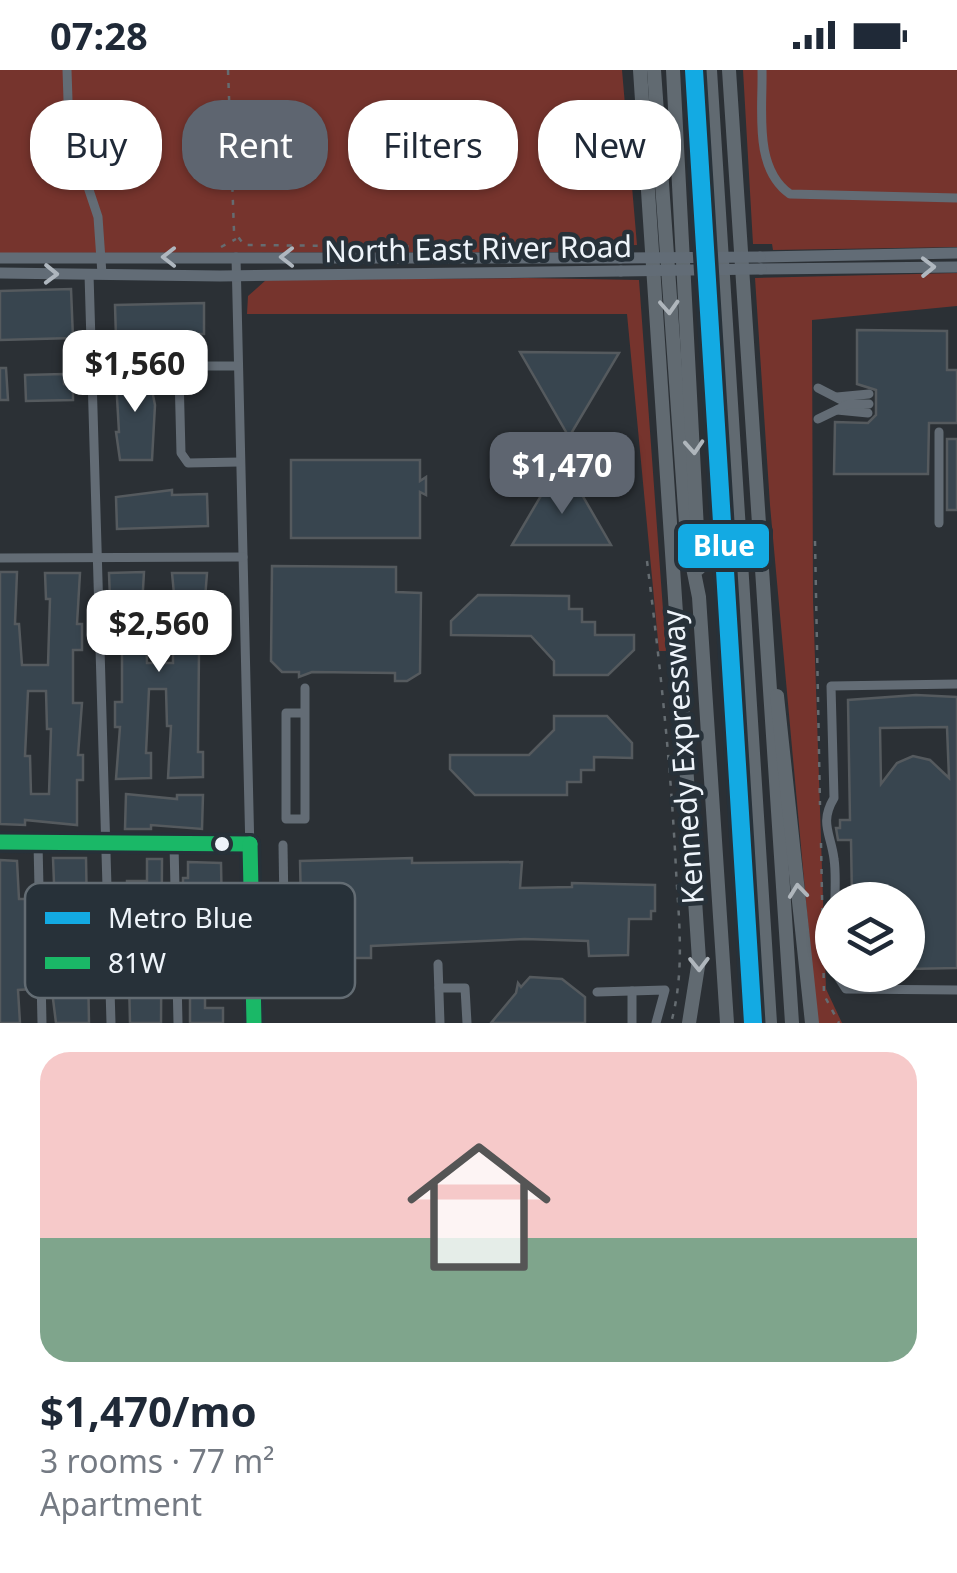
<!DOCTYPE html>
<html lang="en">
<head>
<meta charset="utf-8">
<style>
	body { margin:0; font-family:"Noto Sans",sans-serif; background:#f6f6f7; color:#1f2937; height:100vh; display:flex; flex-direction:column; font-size:38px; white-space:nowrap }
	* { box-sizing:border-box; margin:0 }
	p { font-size:32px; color:#747a83 }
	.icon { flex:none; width:55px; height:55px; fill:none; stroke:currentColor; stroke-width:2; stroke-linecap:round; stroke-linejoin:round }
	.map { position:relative; height:953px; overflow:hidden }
	.sheet { display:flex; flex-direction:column; background:#fff; flex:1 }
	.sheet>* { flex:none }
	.hud { position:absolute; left:30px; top:30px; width:898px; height:90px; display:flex; gap:20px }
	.fabs { position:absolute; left:815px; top:812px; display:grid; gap:20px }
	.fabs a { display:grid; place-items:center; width:110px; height:110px; border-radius:50%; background:#fff; box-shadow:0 2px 8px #0004; font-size:50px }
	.price { position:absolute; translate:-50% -85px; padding:0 22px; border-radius:20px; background:#fff; color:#222; font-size:32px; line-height:65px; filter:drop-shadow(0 2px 5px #0008) }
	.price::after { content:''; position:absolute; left:50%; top:60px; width:30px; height:22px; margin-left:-15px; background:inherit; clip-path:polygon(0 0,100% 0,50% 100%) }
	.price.on { background:#5e6570; color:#fff }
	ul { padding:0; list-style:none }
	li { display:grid; align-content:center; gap:20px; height:530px; padding:0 40px }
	li span { display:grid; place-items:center; height:310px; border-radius:30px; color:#555 }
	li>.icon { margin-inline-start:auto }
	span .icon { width:180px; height:180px; fill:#fffc; stroke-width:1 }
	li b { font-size:42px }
	.tag { padding:0 35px; border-radius:40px; background:#fff; box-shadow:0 2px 8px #0004; font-size:35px; line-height:90px }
	.tag.on { background:#5e6570; color:#fff }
	.status { display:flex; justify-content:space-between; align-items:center; height:70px; padding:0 50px; background:#fff; direction:ltr }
	.status svg { height:28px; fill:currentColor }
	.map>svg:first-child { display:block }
</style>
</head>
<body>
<div class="status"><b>07:28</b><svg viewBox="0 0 49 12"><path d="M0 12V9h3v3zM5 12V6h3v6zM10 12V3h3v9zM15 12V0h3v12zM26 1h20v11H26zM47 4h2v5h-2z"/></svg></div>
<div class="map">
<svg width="957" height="953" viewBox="0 0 957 953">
	<rect width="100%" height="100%" fill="#2b3035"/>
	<!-- green -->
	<g fill="#76342d">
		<polygon points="0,0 622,0 637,175 610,176 610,182 0,183"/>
		<polygon points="743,0 957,0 957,177 773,180 772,174 753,174"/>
		<polygon points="957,203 957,236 812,250 813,529 826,919 842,953 817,953 770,435 755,208"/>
		<polygon points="527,208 639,210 666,581 659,581 627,244 247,244 248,226 266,210"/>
	</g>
	<!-- building -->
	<g fill="#38454f" stroke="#555a5e" stroke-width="2.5" fill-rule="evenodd">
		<polygon points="71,219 73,268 0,270 0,221"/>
		<polygon points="204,233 204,264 195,264 195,268 116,268 115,235"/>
		<polygon points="857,260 947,261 947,300 957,300 957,353 929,353 928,404 834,404 835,352 868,353 876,345 876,320 857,314"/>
		<polygon points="520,282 619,283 569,367"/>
		<polygon points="0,298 6,298 8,330 0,330"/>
		<polygon points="119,300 148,300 155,335 152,390 120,390 116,362 119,362 116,310 120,310"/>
		<polygon points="64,304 64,314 73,314 73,330 26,331 25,305"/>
		<rect x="947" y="369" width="10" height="71"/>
		<polygon points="291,390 420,390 420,411 426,407 426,425 420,422 420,468 291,468"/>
		<polygon points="562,390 611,475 512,475"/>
		<polygon points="172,420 172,425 207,424 208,456 117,459 116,427"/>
		<polygon points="272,496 396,497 396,522 421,523 420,603 407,611 395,611 395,603 312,602 299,607 299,602 282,602 271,591"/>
		<path d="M0,502H17L15,554H19L22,595H48L50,529H46L45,503H80L77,554H82V580H73V633H82L78,685H83V710H77V755L25,750V755L0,754ZM28,621H46L47,659H51L49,724H31L30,686H25Z"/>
		<polygon points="144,502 141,554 146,554 147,593 173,593 173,555 177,555 172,503 207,503 203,555 208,555 209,580 199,580 198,682 203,682 203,707 168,708 171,656 167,656 166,619 149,619 146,683 151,683 151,708 116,709 120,657 115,657 115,632 122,632 122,580 111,580 114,529 110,529 109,503"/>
		<polygon points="478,525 569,526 569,539 582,539 582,552 595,552 595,565 634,565 634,580 608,605 554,605 554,591 531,566 451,565 451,551"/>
		<path d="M916,625L957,627V898L908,899V830H852L851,770H838L836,758H840V750H850L848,630ZM947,657L949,708L930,690L913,686L897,693L881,714L880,658Z"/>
		<polygon points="554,646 607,646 632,673 632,688 594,687 594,700 581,700 581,712 567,712 567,725 475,725 450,699 450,685 529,685 554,660"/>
		<polygon points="126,724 177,729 177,725 203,725 202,759 151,755 151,759 125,759"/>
		<polygon points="53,788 86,788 89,953 56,953 50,905 56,863"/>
		<polygon points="412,788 412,793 522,792 520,818 572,817 572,813 655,815 655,841 651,841 651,849 629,849 628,885 589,886 588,871 525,869 371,876 371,888 345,888 345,876 302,877 300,791"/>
		<polygon points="147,789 162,789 161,953 130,953 128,867 147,864 147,841 127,841 127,811 147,811"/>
		<polygon points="0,790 17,791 19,829 26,829 29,843 32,888 26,889 26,911 33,911 33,919 18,920 20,953 0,953"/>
		<polygon points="188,792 221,793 223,900 205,900 205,938 223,938 223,953 190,953 190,860 184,857 184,847 189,847 190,822 183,819 183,808 188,808"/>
		<polygon points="530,907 562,909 585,927 585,953 491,953 516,923 518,913 521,917"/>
	</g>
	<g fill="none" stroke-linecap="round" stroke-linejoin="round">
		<!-- path -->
		<g stroke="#656c71" stroke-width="2.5" stroke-dasharray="5 8" stroke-linecap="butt">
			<polyline points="228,0 234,161 244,175 454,177"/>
			<polyline points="221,177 236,169"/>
			<polyline points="815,471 820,735"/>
			<path d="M647,491C660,594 671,696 676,800C679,852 685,902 671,953"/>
			<polyline points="821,773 824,925 839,953"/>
		</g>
		<!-- minor -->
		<g stroke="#636c75" stroke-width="9">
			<polyline points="67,0 69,60 98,147 102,204"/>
			<path d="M762,0C763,40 753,98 790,124L957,128"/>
			<polyline points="236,187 254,953"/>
			<polyline points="89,204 111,953"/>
			<polyline points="238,296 186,296 179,304 181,383 188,393 240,392"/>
			<polyline points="818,318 849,334"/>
			<polyline points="837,327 869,324"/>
			<polyline points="837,340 868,343"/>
			<polyline points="818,349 849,334 869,334"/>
			<polyline points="939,362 939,453"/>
			<polyline points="0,488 243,487"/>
			<path d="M305,618C305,662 305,705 305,749H286V643H305"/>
			<polyline points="0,772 250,774"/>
			<polyline points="38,773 42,953"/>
			<polyline points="174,774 178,953"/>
			<polyline points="283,775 285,899"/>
			<path d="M835,830C835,817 836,802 834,789C831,764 819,753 834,728L831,616L957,614"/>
			<polyline points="438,894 440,953"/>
			<polyline points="837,905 846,919 957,920"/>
			<polyline points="439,918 465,918 467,953"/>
			<polyline points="632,921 632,953"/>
			<polyline points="597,922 665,920 656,953"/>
		</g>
		<!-- major -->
		<g stroke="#626c76" stroke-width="11">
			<polyline points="760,187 957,183"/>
			<polyline points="0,188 620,188"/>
			<polyline points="761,199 957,197"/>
			<polyline points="0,203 220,206 621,201"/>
		</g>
		<!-- highway -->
		<g stroke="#616a71" stroke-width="14">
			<polyline points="640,0 699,890 689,953"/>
			<polyline points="654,0 687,468 699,527 727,953"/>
			<polyline points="673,0 699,498"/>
			<polyline points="710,0 770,953"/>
			<polyline points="729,0 792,953"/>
			<polyline points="777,626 812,953"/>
		</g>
		<!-- major-bridge -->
		<g stroke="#626c76" stroke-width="11">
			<polyline points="620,188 760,187"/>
			<polyline points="621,201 761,199"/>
		</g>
		<defs>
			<g id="bus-1">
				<polyline points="0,772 250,774"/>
				<polyline points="250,774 254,953"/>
			</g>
		</defs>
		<!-- bus-1 casing -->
		<use href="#bus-1" stroke="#273139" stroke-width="22"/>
		<!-- bus-1 -->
		<use href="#bus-1" stroke="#1ab867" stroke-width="15"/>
		<defs>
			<polyline id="metro-1" points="694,0 753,953"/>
		</defs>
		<!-- metro-1 casing -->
		<use href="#metro-1" stroke="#273139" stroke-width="25"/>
		<!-- metro-1 -->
		<use href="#metro-1" stroke="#13aae3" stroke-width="18"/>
	</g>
	<!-- one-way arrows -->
	<defs><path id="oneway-chevron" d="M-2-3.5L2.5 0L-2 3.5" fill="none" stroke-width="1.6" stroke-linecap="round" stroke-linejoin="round" transform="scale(2.5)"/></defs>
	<g stroke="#afb7bf">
		<use href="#oneway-chevron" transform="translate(169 187) rotate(180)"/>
		<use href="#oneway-chevron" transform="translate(287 187) rotate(-180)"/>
		<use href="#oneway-chevron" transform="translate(928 197) rotate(-1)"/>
		<use href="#oneway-chevron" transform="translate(51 204) rotate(1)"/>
	</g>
	<g stroke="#afb6bc">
		<use href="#oneway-chevron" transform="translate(669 237) rotate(87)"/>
		<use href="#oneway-chevron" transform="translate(694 377) rotate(86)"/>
		<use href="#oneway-chevron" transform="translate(798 821) rotate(-96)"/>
		<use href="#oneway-chevron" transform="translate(699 894) rotate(89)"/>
	</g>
	<!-- markers -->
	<circle fill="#eef4fa" stroke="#273139" stroke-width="4" cx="222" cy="774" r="9"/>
	<g text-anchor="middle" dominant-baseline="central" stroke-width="9" stroke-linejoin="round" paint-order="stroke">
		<!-- street labels -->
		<g font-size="30" fill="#eef4fa" stroke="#273139">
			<text transform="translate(478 178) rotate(-1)">North East River Road</text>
			<text transform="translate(682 687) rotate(-94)">Kennedy Expressway</text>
		</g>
	</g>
	<!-- legend -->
	<rect x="25" y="813" width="330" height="115" rx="15" fill="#273139" stroke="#636c73" stroke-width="2.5"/>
	<rect x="45" y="842" width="45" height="12" fill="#13aae3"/>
	<rect x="45" y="887" width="45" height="12" fill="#1ab867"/>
	<g font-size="28" fill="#eef4fa">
		<text x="108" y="858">Metro Blue</text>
		<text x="108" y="903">81W</text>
	</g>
	<rect stroke="#273139" stroke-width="4" x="676" y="452" width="95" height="48" rx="10" fill="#13aae3"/>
	<g font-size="28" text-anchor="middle" font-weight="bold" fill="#fff">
		<text x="724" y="486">Blue</text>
	</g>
</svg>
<div class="fabs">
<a><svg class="icon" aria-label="layers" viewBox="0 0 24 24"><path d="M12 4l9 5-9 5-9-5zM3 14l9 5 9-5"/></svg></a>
</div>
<b class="price" style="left:135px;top:345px">$1,560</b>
<b class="price on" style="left:562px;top:447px">$1,470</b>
<b class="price" style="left:159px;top:605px">$2,560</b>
<div class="hud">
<a class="tag">Buy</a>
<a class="tag on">Rent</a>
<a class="tag">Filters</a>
<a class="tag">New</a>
</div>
</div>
<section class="sheet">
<ul>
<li><span style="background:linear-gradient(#f6c9c9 60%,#7fa58c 0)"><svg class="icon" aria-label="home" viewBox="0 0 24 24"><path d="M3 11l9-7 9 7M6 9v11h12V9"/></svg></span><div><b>$1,470/mo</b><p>3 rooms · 77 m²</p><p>Apartment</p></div></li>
</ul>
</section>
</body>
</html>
